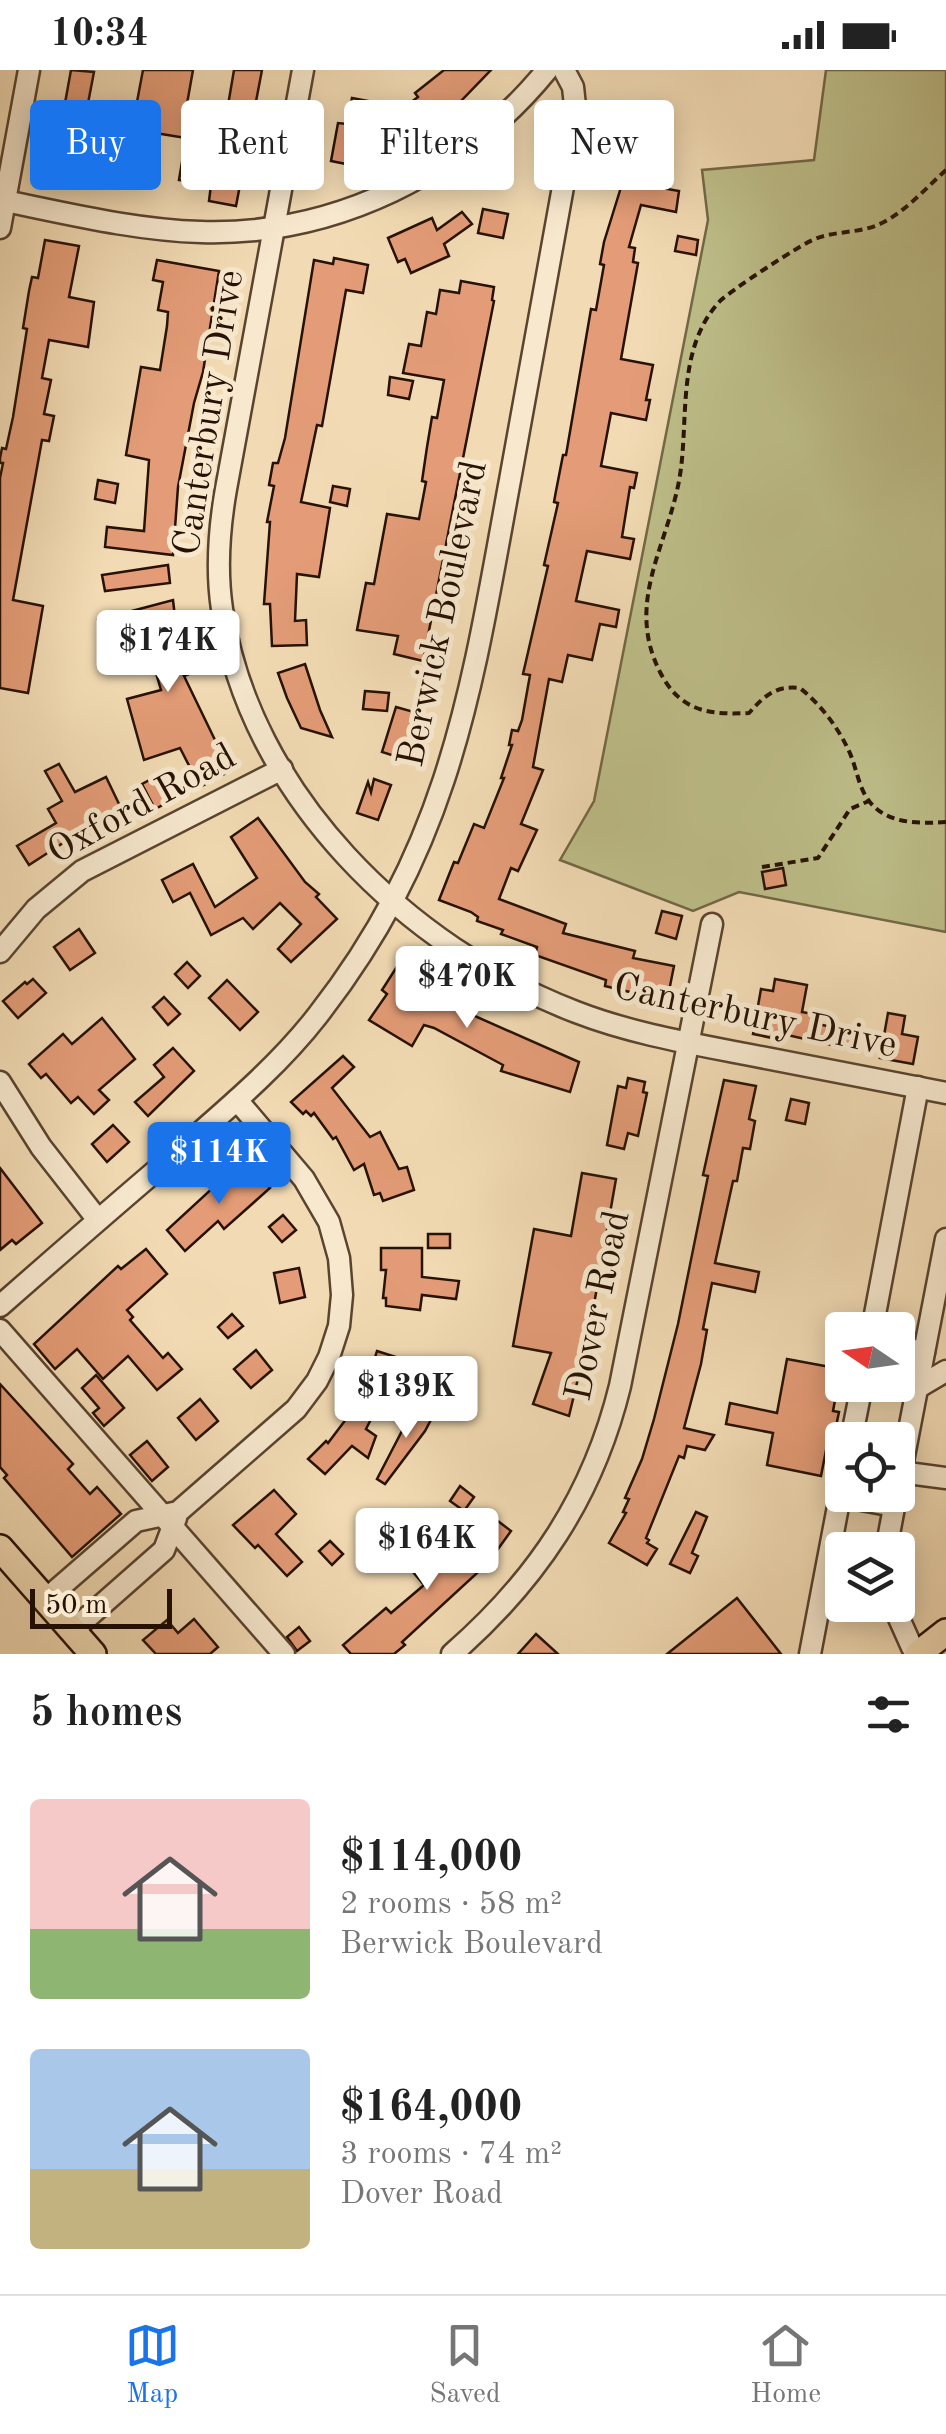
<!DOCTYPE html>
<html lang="en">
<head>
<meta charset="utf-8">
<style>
	body { margin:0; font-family:"Old Standard TT",serif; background:#f6f6f6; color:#222; height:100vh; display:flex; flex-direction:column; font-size:38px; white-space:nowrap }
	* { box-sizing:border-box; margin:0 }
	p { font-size:32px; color:#767676 }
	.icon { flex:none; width:55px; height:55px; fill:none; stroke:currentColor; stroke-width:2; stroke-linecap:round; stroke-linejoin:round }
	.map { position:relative; height:1584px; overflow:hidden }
	.sheet { display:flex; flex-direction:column; background:#fff; flex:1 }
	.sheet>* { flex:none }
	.hud { position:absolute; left:30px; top:30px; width:888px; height:90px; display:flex; gap:20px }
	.needle { width:65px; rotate:283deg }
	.controls { position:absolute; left:825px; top:1242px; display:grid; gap:20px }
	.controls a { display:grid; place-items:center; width:90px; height:90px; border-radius:10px; background:#fff; box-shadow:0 5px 25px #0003; font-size:50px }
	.scale { position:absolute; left:30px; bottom:25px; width:142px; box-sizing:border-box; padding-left:10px; border:5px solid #261103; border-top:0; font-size:28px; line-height:35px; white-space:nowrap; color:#261103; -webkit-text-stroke:8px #f7e8ce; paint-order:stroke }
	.price { position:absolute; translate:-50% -85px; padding:0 22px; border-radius:10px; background:#fff; color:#222; font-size:32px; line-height:65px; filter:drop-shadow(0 2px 5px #0008) }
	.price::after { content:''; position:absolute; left:50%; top:60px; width:30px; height:22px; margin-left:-15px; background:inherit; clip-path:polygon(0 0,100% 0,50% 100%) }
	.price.current { background:#1a73e8; color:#fff }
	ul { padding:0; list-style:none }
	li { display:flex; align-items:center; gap:30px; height:250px; padding:0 30px }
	li span { display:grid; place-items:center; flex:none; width:280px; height:200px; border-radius:10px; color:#555 }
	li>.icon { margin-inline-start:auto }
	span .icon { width:120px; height:120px; fill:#fffc; stroke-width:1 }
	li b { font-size:42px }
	h2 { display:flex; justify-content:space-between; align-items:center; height:120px; padding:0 30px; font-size:42px }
	.chip { padding:0 35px; border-radius:10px; background:#fff; box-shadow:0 5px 25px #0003; font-size:35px; line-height:90px }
	.chip.current { background:#1a73e8; color:#fff }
	.status { display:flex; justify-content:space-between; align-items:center; height:70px; padding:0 50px; background:#fff; direction:ltr }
	.status svg { height:28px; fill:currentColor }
	.tab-bar { display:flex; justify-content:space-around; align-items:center; height:140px; border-top:2px solid #e0e0e0; background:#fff; font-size:28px; color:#767676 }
	.tab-bar a { display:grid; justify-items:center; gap:5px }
	.tab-bar .current { color:#1a73e8 }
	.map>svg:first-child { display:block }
</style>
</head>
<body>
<div class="status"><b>10:34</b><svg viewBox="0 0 49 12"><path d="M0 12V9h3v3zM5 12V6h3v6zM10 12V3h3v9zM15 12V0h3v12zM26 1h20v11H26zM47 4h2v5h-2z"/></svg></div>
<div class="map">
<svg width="946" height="1584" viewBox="0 0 946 1584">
	<rect width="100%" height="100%" fill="#f2dbb4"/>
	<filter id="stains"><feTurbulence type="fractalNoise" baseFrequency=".002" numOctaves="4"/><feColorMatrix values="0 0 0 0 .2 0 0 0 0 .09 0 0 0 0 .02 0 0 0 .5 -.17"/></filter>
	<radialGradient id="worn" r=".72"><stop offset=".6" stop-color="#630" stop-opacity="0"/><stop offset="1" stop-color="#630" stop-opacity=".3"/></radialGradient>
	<!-- green -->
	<polygon fill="#bebf8a" stroke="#726846" stroke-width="2.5" points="826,0 946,0 946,862 739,822 693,841 560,790 594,731 708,150 702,100 814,90"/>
	<!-- building -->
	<g fill="#e39c77" stroke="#261103" stroke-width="2.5">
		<polygon points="71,0 94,2 85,49 100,52 96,72 92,72 83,118 55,113 63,66 59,66"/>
		<polygon points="143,0 193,0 185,45 225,53 234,0 262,0 236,136 209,131 211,115 179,110 186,68 149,62 143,94 126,90"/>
		<polygon points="444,0 491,0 459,33 396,76 380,55 418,27 415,23"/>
		<polygon points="352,28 368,31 356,96 331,91 338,53 347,54"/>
		<polygon points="622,88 660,95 656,117 679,121 676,142 641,135 629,177 635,178 633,192 638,193 621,289 653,295 646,330 650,330 646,350 611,343 601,396 637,403 634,418 630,417 622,467 634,469 630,489 587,481 576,531 619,540 616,557 600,554 592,590 568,585 562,612 549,609 533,697 543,700 521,754 537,760 518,801 511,798 499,829 566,854 563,863 635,881 633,888 674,896 667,931 605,916 606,910 535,885 537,877 501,864 503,860 477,851 478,847 471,842 439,830 454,792 458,793 474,754 484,758 504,708 501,708 512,675 509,675 512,660 518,661 522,650 530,605 523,604 548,496 544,495 558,433 554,432 556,421 563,385 566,385 591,239 596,240 604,195 600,194 604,172 622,114 617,113"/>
		<polygon points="483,139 508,144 503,168 478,163"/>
		<polygon points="462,142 472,154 444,174 449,186 411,203 405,189 398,192 388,168 432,148 437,160"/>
		<polygon points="678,166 698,170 696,185 675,181"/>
		<polygon points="45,170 79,176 69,227 94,232 88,277 49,270 42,308 51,310 44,344 54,346 49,371 42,370 13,530 43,536 28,623 0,618 0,408 3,393 0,393 0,388 2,378 6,379 13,347 27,259 23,258 29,221 32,207 38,208"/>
		<polygon points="334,188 368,195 363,223 346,220 322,356 317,355 301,432 330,438 319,507 297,504 295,551 306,550 307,575 272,576 270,534 264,534 270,452 267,452 274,416 269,415 273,393 278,393 285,368 314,190 333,194"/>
		<polygon points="157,190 219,201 203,302 194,333 178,417 173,485 105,477 107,457 144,461 149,390 126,385 141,297 160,300 167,256 168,242 158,240 163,212 153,210"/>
		<polygon points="461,211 494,217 492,230 494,231 423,591 394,584 398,566 357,560 366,513 374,514 387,444 419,449 426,412 422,411 427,377 432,347 437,348 444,310 403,303 409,274 421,276 427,242 436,244 440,220 459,223"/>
		<polygon points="390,307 413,311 409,329 388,325"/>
		<polygon points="98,410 118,414 115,433 95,429"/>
		<polygon points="333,416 350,419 347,436 330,432"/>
		<polygon points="168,495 170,513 105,521 102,505"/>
		<polygon points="173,530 177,564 189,604 184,606 230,701 200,717 180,678 144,690 127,629 161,620 148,576 142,561 103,572 98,550"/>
		<polygon points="305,594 320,640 332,667 301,658 287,628 278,603"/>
		<polygon points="365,621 389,623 387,641 363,639"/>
		<polygon points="396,637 414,642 411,653 414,654 404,689 382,682"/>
		<polygon points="59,694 75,722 106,707 120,736 29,795 17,776 56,753 48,739 62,731 45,701"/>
		<polygon points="161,704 174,729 155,739 142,714"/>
		<polygon points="374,709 391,715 378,750 357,743 368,712 371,722"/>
		<polygon points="258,748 305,812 319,824 316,827 337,849 291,892 278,879 301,854 280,833 253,859 243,848 211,865 190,823 173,832 162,810 193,794 215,837 257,808 231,767"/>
		<polygon points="783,798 786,815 765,819 762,802"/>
		<polygon points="662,841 682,846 676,869 656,863"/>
		<polygon points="79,859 95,883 70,900 54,877"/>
		<polygon points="187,892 200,906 188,918 175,904"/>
		<polygon points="398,895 432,918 471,937 468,943 579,992 570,1022 501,1001 503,995 434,958 424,955 412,976 369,950 387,924 382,920"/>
		<polygon points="33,909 46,923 18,948 3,931 25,912 27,914"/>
		<polygon points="775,909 807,915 802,942 813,944 812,953 853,961 849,979 783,964 782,970 753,964 761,919 773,921"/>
		<polygon points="227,910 258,942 240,960 209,928"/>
		<polygon points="164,927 180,944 168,955 153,937"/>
		<polygon points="888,943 905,946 902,964 918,967 913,994 880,988"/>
		<polygon points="102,948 135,989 99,1020 109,1030 94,1044 78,1027 71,1033 46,1004 41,1008 29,994 63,964 72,974"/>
		<polygon points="173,978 194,1001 148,1046 135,1032 164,1007 154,995"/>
		<polygon points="343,986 354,997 332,1018 370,1067 380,1062 399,1099 407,1097 414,1120 383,1131 380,1123 374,1125 364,1094 354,1100 336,1067 333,1069 314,1043 311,1046 306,1041 303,1044 291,1032"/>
		<polygon points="628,1008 645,1012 643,1022 647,1023 638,1066 628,1063 624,1079 607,1075 618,1016 626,1018"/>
		<polygon points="724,1010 756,1016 749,1049 755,1051 750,1079 743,1078 737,1111 733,1111 715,1193 759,1202 755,1222 712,1213 703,1259 707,1260 701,1294 684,1358 714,1365 705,1380 687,1376 684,1388 679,1386 646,1468 649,1470 647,1473 657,1479 647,1495 609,1473 626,1443 623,1442 629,1429 625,1428 642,1389 654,1349 678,1254 708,1106 703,1105"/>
		<polygon points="791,1029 809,1033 805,1054 786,1050"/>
		<polygon points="113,1055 129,1072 107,1092 92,1074"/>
		<polygon points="248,1093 270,1118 224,1159 218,1151 185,1181 167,1160 218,1113 221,1117"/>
		<polygon points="0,1098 42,1153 16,1174 12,1170 0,1180"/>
		<polygon points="582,1103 616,1109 589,1263 569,1346 533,1334 551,1283 513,1276 534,1159 571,1166"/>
		<polygon points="283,1145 296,1160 282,1172 269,1157"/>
		<rect x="428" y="1164" width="22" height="14"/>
		<polygon points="381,1178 422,1178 422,1207 459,1211 456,1229 422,1225 420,1240 386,1236 386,1228 383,1228 386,1200 381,1200"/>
		<polygon points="146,1179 167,1204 127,1240 133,1247 130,1250 163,1288 168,1283 182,1299 157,1320 128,1286 103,1309 77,1279 55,1299 34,1274 118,1196 121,1199"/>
		<polygon points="299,1198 305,1227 280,1233 274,1203"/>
		<polygon points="232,1244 243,1256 228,1268 218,1257"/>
		<polygon points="256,1280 272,1300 251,1318 234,1299"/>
		<polygon points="377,1281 402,1289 395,1311 391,1310 366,1359 376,1366 368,1388 352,1376 325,1404 308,1389 326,1371 328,1373 356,1336 352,1334 363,1314 366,1316"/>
		<polygon points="787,1289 841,1299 833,1341 839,1342 834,1366 829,1365 821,1406 767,1395 773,1363 726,1354 730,1333 777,1343"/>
		<polygon points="96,1305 124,1338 104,1356 93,1343 99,1338 82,1318"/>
		<polygon points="0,1314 73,1394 68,1399 90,1424 97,1417 121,1444 72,1487 4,1408 7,1405 0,1397"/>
		<polygon points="200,1329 218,1351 196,1370 178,1348"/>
		<polygon points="416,1334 434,1344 425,1361 385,1414 377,1409"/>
		<polygon points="147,1371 168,1397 152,1411 130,1385"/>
		<polygon points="460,1416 474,1427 464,1441 450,1431"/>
		<polygon points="274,1420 296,1444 276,1464 302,1492 287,1506 258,1475 255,1478 233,1455"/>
		<polygon points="696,1442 707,1447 692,1483 698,1486 690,1503 670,1494"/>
		<polygon points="494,1448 511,1461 488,1493 402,1572 405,1575 394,1584 351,1584 343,1575 386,1538 391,1543 424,1515 398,1484 410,1473 435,1502 443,1494 446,1498"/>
		<polygon points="330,1471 343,1484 332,1495 319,1481"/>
		<polygon points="737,1528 781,1584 667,1584"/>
		<polygon points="194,1549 218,1577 210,1584 156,1584 143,1570 167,1550 178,1563"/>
		<polygon points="299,1557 310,1571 297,1581 287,1567"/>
		<polygon points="536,1564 558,1584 518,1584"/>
	</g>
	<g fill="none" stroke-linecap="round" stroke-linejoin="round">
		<defs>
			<g id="minor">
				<path d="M303,0L226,419C219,459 216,499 222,539C249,724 408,878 576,942C630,963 688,973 745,984C812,997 879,1010 946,1023"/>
				<path d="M5,131C69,144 135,160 201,162C334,166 463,103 547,0"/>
				<polyline points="0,158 29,0"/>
				<polyline points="0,882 36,839 82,801 282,699"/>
				<polyline points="0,1012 41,1077 98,1150"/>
				<path d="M0,1236C57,1186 114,1136 172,1087C223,1042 276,999 318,945C452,773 472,616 510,410C532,288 554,166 576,45L573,17L564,0"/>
				<polyline points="0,1260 284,1584"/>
				<polyline points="872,1260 918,1017"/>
				<polyline points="898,1277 924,1282"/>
				<polyline points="917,1318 946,1301"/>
				<polyline points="851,1370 862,1315"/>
				<polyline points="900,1402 946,1408"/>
				<polyline points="898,1417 946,1169"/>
				<polyline points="886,1480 896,1427"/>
				<polyline points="45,1530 136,1451 178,1442 296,1339 317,1311 329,1287 339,1256 342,1225 339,1188 329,1152 304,1109 237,1030"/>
				<polyline points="893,1535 915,1584"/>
				<polyline points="72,1561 164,1480 176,1448"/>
				<path d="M452,1584C537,1510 593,1426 620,1316L712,854"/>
				<polyline points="810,1584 840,1426 894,1436"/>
			</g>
			<g id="major">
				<polyline points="0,1478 93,1584"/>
				<polyline points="918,1584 946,1562"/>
			</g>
		</defs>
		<!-- minor casing -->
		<use href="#minor" stroke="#59442f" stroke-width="25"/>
		<!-- major casing -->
		<use href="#major" stroke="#261103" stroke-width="30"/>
		<!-- path -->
		<g stroke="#261103" stroke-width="4" stroke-dasharray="8 5" stroke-linecap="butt">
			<path d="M946,100C926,118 906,141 882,153C860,164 837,160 815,169C801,174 730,221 720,231C678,276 688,342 681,398C672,471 623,529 660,602C680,642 710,645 749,643C764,626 776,615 800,618C820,634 837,656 848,679C855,693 857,709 864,723C880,754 915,754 946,752"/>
			<polyline points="762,797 818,788 850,739 869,731"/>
		</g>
		<!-- minor -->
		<use href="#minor" stroke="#f7e8ce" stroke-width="20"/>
		<!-- major -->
		<use href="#major" stroke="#f2dbb4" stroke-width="25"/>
	</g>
	<g text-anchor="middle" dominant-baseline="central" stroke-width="10" stroke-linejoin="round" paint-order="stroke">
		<!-- street labels -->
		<g font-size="38" fill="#261103" stroke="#f7e8ce">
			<text transform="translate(210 343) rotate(-81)">Canterbury Drive</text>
			<text transform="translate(444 544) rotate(-78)">Berwick Boulevard</text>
			<text transform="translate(142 735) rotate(-29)">Oxford Road</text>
			<text transform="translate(755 947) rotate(12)">Canterbury Drive</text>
			<text transform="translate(599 1236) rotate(-78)">Dover Road</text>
		</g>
	</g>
	<rect width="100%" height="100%" filter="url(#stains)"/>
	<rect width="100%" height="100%" fill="url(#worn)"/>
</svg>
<div class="controls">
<a><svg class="needle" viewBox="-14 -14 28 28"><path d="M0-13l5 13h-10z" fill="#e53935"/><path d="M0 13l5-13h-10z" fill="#767676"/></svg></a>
<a><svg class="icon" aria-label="locate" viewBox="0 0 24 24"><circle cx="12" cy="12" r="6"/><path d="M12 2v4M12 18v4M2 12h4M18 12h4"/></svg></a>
<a><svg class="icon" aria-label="layers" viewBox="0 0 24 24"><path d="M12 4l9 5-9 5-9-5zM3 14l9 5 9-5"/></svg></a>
</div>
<div class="scale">50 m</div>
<b class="price" style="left:168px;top:625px">$174K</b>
<b class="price" style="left:467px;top:961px">$470K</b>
<b class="price current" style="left:219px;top:1137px">$114K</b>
<b class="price" style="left:406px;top:1371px">$139K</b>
<b class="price" style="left:427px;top:1523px">$164K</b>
<div class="hud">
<a class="chip current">Buy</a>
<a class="chip">Rent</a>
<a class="chip">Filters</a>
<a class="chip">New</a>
</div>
</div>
<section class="sheet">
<h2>5 homes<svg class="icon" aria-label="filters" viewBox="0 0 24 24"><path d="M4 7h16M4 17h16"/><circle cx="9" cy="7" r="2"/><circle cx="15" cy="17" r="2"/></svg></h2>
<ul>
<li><span style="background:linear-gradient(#f6c9c9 65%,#8fb573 0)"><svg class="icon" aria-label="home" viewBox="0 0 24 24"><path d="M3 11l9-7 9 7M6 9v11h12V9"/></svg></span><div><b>$114,000</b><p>2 rooms · 58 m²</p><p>Berwick Boulevard</p></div></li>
<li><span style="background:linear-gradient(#a9c7e8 60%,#c2b280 0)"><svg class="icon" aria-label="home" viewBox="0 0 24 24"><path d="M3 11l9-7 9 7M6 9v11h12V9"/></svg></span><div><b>$164,000</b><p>3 rooms · 74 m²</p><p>Dover Road</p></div></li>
</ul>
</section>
<nav class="tab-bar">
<a class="current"><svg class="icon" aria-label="map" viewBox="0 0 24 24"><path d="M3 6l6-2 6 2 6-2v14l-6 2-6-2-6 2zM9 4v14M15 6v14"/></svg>Map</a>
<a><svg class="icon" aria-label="saved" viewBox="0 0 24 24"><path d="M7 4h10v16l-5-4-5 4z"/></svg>Saved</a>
<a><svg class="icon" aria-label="home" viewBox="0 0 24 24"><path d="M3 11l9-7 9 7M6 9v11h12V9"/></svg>Home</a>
</nav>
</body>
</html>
